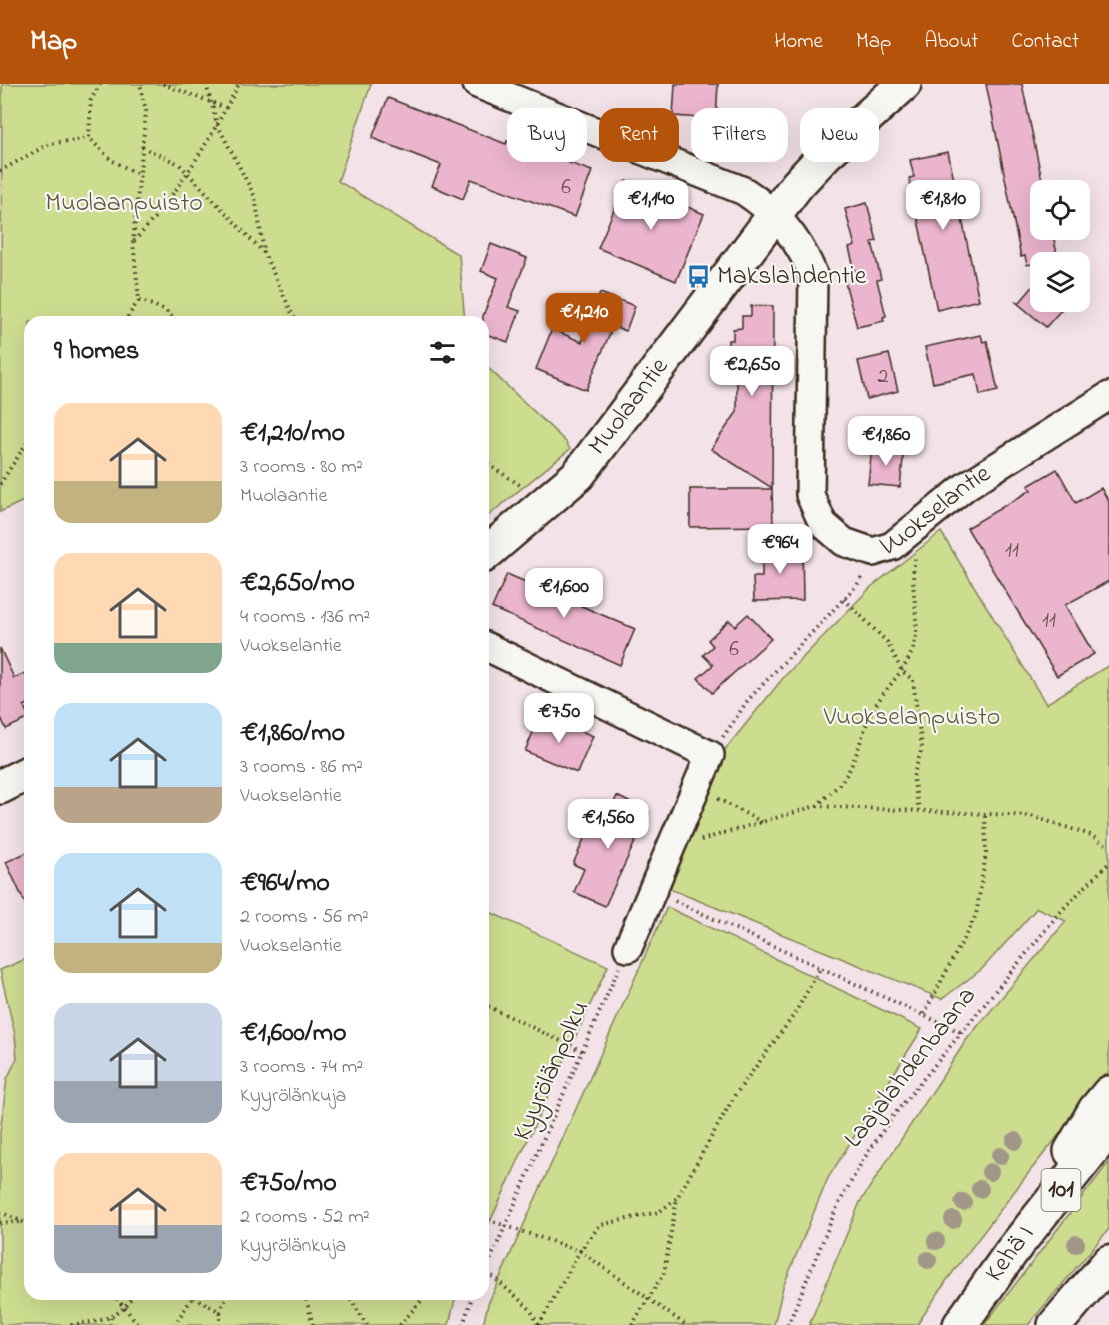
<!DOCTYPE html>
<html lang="en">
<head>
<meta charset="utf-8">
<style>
	body { margin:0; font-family:"Indie Flower",sans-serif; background:#f6f6f6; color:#202124; height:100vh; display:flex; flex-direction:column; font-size:22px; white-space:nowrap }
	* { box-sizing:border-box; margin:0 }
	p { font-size:20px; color:#757577 }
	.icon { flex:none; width:33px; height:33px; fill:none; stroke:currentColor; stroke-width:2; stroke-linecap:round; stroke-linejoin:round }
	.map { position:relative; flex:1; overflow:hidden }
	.side { position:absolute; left:24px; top:232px; width:465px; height:984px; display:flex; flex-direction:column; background:#fff; border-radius:18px; box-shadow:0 6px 24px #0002 }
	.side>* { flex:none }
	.guide { position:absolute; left:507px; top:24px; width:512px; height:54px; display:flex; gap:12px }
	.tools { position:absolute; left:1030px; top:96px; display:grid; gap:12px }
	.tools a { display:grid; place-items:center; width:60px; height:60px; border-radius:12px; background:#fff; box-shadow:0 6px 24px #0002; font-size:30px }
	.price { position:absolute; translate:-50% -51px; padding:0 14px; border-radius:12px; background:#fff; color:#222; font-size:20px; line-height:39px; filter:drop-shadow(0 2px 3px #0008) }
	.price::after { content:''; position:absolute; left:50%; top:36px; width:18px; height:14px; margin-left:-9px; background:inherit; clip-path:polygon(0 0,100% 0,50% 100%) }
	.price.selected { background:#b45309; color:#fff }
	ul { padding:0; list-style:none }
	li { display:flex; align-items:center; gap:18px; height:150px; padding:0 30px }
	li span { display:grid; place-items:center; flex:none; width:168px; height:120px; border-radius:18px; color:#555 }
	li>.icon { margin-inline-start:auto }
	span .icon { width:72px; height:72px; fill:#fffc; stroke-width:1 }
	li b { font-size:26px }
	h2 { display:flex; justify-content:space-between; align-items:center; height:72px; padding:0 30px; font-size:26px }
	.pill { padding:0 21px; border-radius:18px; background:#fff; box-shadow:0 6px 24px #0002; font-size:21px; line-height:54px }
	.pill.selected { background:#b45309; color:#fff }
	header { display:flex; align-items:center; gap:36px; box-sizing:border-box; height:84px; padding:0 30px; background:#b45309; color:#fff }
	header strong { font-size:28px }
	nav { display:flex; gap:33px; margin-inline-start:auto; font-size:21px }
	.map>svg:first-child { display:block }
</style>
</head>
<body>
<header>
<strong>Map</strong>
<nav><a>Home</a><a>Map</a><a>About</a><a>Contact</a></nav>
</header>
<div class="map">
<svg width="1109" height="1241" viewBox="0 0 1109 1241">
	<rect width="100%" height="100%" fill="#f3e2e7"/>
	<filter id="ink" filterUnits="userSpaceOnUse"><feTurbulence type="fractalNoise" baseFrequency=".0167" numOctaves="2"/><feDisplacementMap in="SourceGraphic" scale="12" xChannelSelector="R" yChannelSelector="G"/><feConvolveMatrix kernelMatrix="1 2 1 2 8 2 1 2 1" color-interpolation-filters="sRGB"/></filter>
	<g filter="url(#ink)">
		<!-- green -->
		<g fill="#cddd90" stroke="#848457" stroke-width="1.5">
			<polygon points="2,0 371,0 338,97 459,171 465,238 30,238 30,414 0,428"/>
			<polygon points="483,279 566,358 570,365 483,436"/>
			<polygon points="941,448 1046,620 1109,581 1109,988 1030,1087 947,1196 917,1241 809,1241 860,1118 967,955 1066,837 1037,824 982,885 942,915 670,805 719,673 784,593 871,503"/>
			<polygon points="667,823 922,945 828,1094 783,1203 774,1241 483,1241 488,1220"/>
			<polygon points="483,825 608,882 483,1153"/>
			<polygon points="26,875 30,882 30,1210 456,1211 449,1241 0,1241 0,1048 7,995 17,974 15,950 0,886"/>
			<polygon points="1109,1078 1109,1145 1028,1241 984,1241"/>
		</g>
		<!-- building -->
		<g fill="#ebb5ce" stroke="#3b2a1e" stroke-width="1.5">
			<polygon points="675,0 718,0 716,35 673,32"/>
			<polygon points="986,0 1022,0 1044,106 1041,106 1041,146 1052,146 1058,175 1027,181 1025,172 1021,173"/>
			<polygon points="388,14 506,60 507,57 592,87 575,133 471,95 463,115 432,102 441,81 372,54"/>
			<polygon points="948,68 979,216 937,226 909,94 914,93 910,76"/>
			<polygon points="626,97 704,130 676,197 598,164"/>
			<polygon points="867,119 877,157 872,158 881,195 877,196 886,232 883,233 884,237 857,243 843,191 855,187 849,164 855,162 845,125"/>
			<polygon points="491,160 527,174 508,223 520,227 508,258 483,249 483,232 498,194 481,187"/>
			<polygon points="1041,193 1041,218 1068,218 1046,243 1016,218 1020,218"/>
			<polygon points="600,209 635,222 626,247 613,242 586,306 536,285 552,245 582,258"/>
			<polygon points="751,222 773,222 772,404 711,365 737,328 737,285 728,285 728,256 733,256 733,245 742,244 742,232 751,232"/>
			<polygon points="981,251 983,258 987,257 998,307 980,311 976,290 933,299 925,263"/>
			<polygon points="889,270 898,307 867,315 858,277"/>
			<polygon points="872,363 904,366 900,403 868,400"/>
			<polygon points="1057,385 1076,419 1101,404 1109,418 1109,497 1065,521 1094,570 1057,592 967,444 1031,406 1028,402"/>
			<polygon points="690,405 772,405 773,442 690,443"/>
			<polygon points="802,462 803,516 754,517 753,493 762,493 762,463"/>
			<polygon points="507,490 635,545 620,581 492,524"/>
			<polygon points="748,530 771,555 712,609 698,594 713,581 703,571 713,562 708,556 729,536 735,542"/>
			<polygon points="0,564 14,594 25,589 30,602 30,619 24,622 29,634 6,645 0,631"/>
			<polygon points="541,630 593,652 577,689 525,667"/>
			<polygon points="617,712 649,728 605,822 574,808 584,785 573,780 591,739 602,744"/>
			<polygon points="30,767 30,830 6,778"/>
		</g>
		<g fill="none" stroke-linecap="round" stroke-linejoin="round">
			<defs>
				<g id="street">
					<path id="s1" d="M477,0L744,107C777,129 798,154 813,190L810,411L823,440L844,458L873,468L892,462L966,402L1109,312"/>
					<polyline points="483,561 710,671 628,864"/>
				</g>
				<g id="secondary">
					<path id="s2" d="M483,472L578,391L797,101L826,70L904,0"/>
					<polyline points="0,703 30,688"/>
				</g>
				<g id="highway">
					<polyline points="1071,1067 1095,1026 1109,1009"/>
					<path id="s3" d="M960,1241L1012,1167L1109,1045"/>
					<polyline points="1055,1241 1109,1178"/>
				</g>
			</defs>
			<!-- street casing -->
			<use href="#street" stroke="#3b2a1e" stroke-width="32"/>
			<!-- secondary casing -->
			<use href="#secondary" stroke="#3b2a1e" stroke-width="38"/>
			<!-- highway casing -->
			<use href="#highway" stroke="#3b2a1e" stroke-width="38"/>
			<!-- path -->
			<g stroke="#3b2a1e" stroke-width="4" stroke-dasharray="1.5 4.5" stroke-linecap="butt">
				<polyline points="100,0 91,16 89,54 111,76 140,91"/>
				<polyline points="163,0 226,24"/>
				<polyline points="206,0 217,40 255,113 264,168"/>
				<polyline points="142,63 179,80 264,169 296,238"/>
				<polyline points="0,87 49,60 89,54"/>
				<path d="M134,157C178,110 209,57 239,0"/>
				<polyline points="139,216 165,226 177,238"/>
				<polyline points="124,238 139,216 133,158 146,27 140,0"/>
				<polyline points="483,377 523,403"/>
				<polyline points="0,400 30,354"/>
				<polyline points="844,515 887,558 902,587 913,596 922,664 913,693 919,726"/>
				<polyline points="723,653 748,616 857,501 863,491"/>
				<polyline points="718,715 762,738"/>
				<path d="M817,722C825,713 836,705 843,696C858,675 861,649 872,628C884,603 909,586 915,557C920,530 909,502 915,475"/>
				<polyline points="701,756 816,722 1031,732 1091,751 1109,763"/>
				<polyline points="675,817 960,948"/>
				<polyline points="483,920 582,967"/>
				<polyline points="924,930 976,831 986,770 985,729"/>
				<polyline points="0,1128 30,1141"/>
				<polyline points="483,1134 580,1167 686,1241"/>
				<polyline points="0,1139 20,1138"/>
				<polyline points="483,1184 530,1225 538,1241"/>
				<polyline points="483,1192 619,884"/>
				<polyline points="113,1210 139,1241"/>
				<polyline points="189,1210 220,1228 220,1241"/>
				<polyline points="305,1210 313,1241"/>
				<polyline points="347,1210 367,1241"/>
				<polyline points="220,1228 226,1210"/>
				<path d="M71,1241C99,1236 119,1238 133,1210"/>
				<polyline points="110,1241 111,1234"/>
				<polyline points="174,1241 195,1210"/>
				<polyline points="400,1241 427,1210"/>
				<polyline points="463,1241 473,1210"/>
				<polyline points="539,1241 580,1167 600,1141 659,1128 677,1114 735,1011 794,931 821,883"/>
				<polyline points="632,1241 664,1189 677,1114"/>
				<polyline points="788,1241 836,1125 863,1076 893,1032 1061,827 1109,779"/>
			</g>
			<!-- street -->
			<use href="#street" stroke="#f6f6f2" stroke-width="27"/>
			<!-- secondary -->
			<use href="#secondary" stroke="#f6f6f2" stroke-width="33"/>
			<!-- highway -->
			<use href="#highway" stroke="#f6f6f2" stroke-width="33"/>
		</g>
		<!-- trees -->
		<g fill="#a29688">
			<circle cx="1015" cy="1057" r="9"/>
			<circle cx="1000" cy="1072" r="9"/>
			<circle cx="990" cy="1088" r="9"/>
			<circle cx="980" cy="1105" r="9"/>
			<circle cx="963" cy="1118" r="9"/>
			<circle cx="953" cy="1136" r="9"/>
			<circle cx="936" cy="1157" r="9"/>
			<circle cx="1076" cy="1160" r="9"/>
			<circle cx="928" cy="1176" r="9"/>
		</g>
	</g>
	<!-- icons -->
	<defs>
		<symbol id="bus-bare" viewBox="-9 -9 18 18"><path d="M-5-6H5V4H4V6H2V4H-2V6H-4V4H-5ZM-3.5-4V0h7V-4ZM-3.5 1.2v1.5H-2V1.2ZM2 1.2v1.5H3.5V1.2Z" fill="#1f6fb2" stroke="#f6f6f2" stroke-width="2.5" paint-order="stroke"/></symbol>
	</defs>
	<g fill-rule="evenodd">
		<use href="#bus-bare" x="682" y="176" width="33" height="33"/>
	</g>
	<g text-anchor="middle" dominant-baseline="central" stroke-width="4.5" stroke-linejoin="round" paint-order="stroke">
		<!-- number labels -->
		<g font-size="22" fill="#674d4a">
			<text x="566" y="104">6</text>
			<text x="883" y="293">2</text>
			<text x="1012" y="467">11</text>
			<text x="1049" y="537">11</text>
			<text x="734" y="566">6</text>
		</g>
		<!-- shield labels -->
		<rect fill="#f6f6f2" stroke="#73675e" stroke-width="1.5" x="1041.5" y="1085" width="39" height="42" rx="4.5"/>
		<g font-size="24" font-weight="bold" fill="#3b2a1e">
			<text x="1061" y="1106">101</text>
		</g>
		<!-- park labels -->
		<g font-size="26" fill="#60573a" stroke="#f6f6f2">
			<text x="124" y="120">Muolaanpuisto</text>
			<text x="912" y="634">Vuokselanpuisto</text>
		</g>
		<!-- poi labels -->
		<g font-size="26" fill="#3b2a1e" stroke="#f6f6f2" text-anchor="start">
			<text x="717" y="193">Makslahdentie</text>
		</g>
		<!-- street labels -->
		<g font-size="26" fill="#3b2a1e" stroke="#f6f6f2">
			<text stroke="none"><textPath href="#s2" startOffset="210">Muolaantie</textPath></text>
			<text stroke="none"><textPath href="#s1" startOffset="784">Vuokselantie</textPath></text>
			<text transform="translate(911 984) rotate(-52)">Laajalahdenbaana</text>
			<text transform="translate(552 987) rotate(-66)">Kyyrölänpolku</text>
			<text stroke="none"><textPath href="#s3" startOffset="87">Kehä I</textPath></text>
		</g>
	</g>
</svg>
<div class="tools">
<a><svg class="icon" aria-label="locate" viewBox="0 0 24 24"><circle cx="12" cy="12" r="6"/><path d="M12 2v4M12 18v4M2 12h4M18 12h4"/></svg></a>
<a><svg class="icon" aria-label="layers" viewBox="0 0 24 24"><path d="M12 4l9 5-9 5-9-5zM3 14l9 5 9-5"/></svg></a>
</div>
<b class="price" style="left:651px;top:147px">€1,140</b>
<b class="price" style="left:943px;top:147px">€1,810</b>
<b class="price selected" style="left:584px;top:260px">€1,210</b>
<b class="price" style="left:752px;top:313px">€2,650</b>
<b class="price" style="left:886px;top:383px">€1,860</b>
<b class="price" style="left:780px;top:491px">€964</b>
<b class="price" style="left:564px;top:535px">€1,600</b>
<b class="price" style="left:559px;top:660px">€750</b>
<b class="price" style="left:608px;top:766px">€1,560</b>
<div class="guide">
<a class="pill">Buy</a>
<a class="pill selected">Rent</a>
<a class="pill">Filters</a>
<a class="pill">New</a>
</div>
<section class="side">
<h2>9 homes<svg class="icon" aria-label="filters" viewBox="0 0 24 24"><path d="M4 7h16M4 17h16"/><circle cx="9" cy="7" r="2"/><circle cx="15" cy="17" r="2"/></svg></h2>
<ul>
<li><span style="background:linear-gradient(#ffd9b3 65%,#c2b280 0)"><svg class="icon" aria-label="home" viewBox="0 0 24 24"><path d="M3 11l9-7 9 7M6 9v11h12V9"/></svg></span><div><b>€1,210/mo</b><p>3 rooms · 80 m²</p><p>Muolaantie</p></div></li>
<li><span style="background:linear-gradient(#ffd9b3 75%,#7fa58c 0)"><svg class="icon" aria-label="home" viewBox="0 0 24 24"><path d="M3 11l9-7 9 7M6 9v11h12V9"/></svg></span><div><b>€2,650/mo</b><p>4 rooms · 136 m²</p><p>Vuokselantie</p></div></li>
<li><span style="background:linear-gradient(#bfe0f5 70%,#b9a48a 0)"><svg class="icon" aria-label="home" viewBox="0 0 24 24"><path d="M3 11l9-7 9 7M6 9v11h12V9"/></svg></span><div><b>€1,860/mo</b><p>3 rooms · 86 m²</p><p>Vuokselantie</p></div></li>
<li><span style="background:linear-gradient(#bfe0f5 75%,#c2b280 0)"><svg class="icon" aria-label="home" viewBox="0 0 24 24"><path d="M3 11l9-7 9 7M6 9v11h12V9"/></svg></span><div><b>€964/mo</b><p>2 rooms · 56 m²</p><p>Vuokselantie</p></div></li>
<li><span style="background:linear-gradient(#c9d6e8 65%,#9aa5b1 0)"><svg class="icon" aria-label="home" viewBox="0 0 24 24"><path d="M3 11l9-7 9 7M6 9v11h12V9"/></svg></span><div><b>€1,600/mo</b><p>3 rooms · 74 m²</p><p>Kyyrölänkuja</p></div></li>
<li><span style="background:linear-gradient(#ffd9b3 60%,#9aa5b1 0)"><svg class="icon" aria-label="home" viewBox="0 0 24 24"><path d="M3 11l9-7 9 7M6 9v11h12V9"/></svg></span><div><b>€750/mo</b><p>2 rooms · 52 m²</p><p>Kyyrölänkuja</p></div></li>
</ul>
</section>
</div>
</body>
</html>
